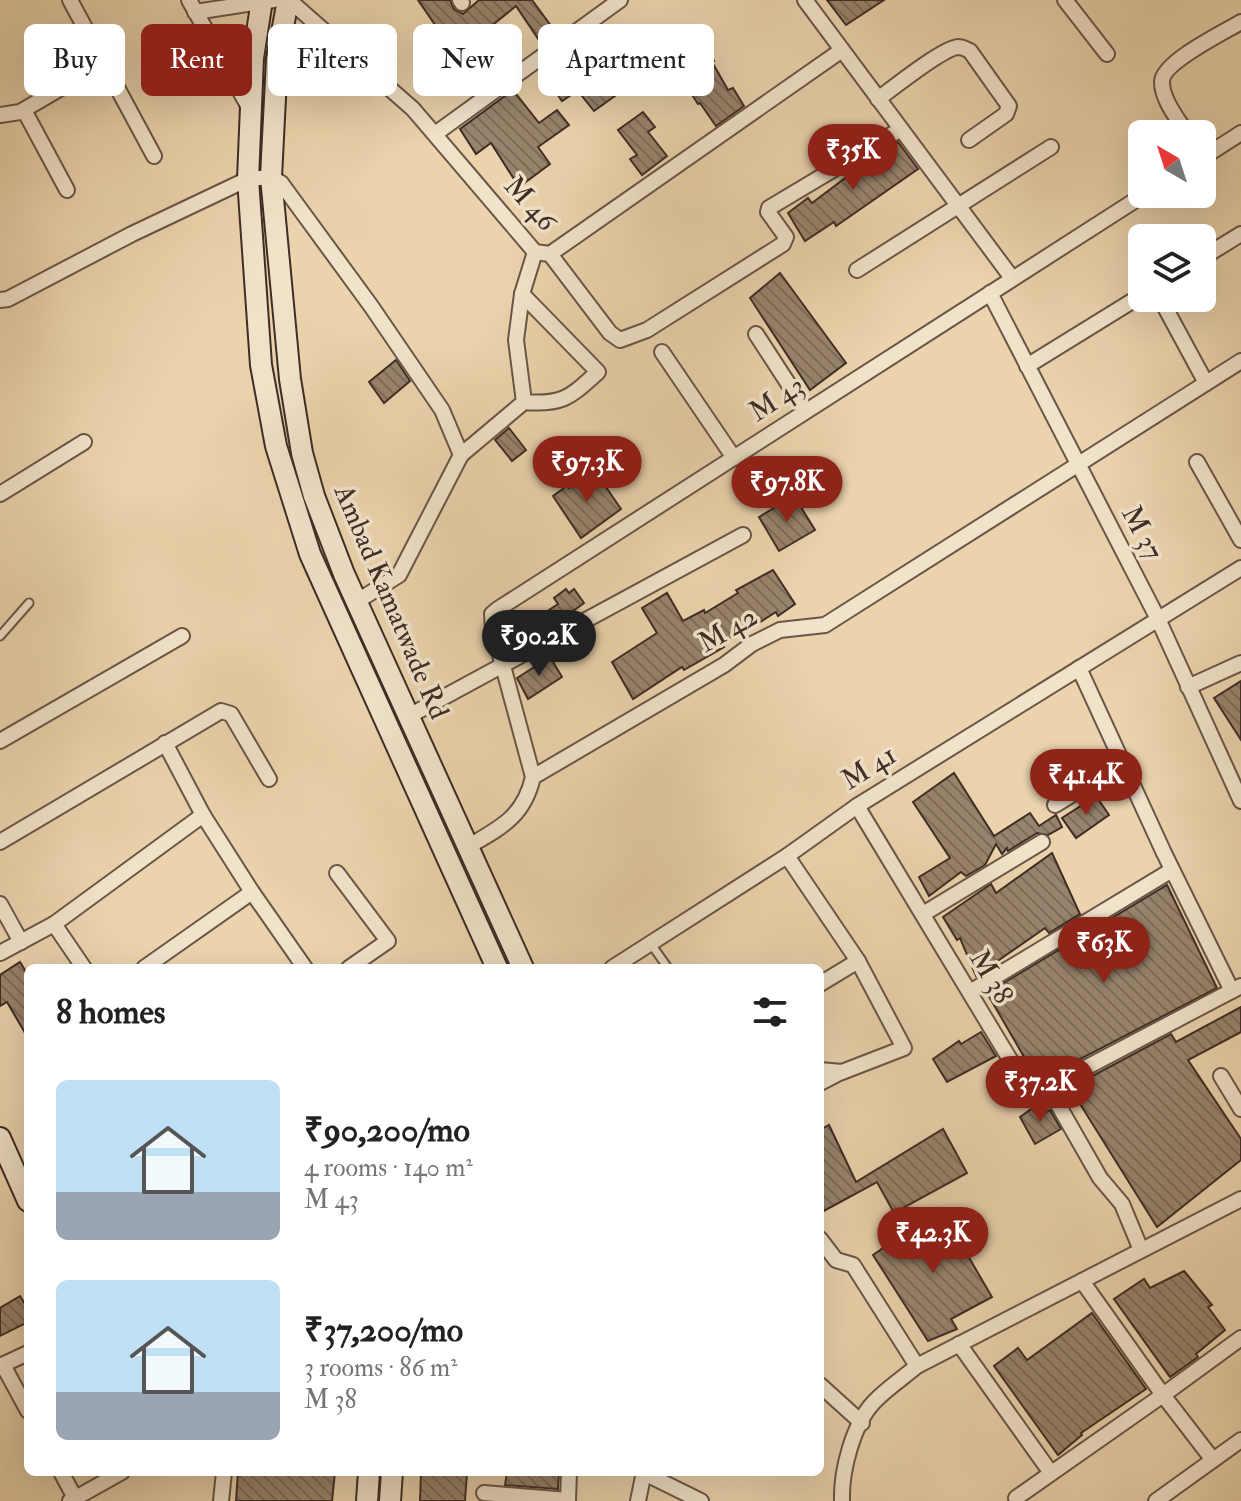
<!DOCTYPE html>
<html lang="en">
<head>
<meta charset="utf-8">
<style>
	body { margin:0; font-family:"IM FELL Double Pica",serif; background:#f2f2f2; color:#222; height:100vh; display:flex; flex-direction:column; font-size:30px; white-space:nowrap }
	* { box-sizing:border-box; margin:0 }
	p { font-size:26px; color:#767676 }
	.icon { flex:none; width:44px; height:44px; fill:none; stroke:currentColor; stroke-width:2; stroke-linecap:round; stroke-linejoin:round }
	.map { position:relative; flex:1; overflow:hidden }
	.sheet { position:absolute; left:24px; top:964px; width:800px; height:512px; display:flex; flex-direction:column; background:#fff; border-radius:12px; box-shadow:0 8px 32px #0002 }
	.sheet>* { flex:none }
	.guide { position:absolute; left:24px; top:24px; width:800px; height:72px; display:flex; gap:16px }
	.needle { width:52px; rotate:321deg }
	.tools { position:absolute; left:1128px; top:120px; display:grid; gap:16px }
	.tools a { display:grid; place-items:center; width:88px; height:88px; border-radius:12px; background:#fff; box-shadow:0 8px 32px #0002; font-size:40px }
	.price { position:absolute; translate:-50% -68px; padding:0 18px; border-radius:28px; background:#8f2418; color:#fff; font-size:26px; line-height:52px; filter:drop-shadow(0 2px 4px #0008) }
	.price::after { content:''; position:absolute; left:50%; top:48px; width:24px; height:18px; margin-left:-12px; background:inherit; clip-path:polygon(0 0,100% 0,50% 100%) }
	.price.active { background:#222; color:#fff }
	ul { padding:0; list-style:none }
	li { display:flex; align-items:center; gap:24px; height:200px; padding:0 32px }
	li span { display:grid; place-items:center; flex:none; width:224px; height:160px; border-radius:12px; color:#555 }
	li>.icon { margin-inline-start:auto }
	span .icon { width:96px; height:96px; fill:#fffc; stroke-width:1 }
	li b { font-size:34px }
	h2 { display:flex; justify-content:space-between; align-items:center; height:96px; padding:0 32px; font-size:34px }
	.chip { padding:0 28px; border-radius:12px; background:#fff; box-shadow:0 8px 32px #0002; font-size:28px; line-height:72px }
	.chip.active { background:#8f2418; color:#fff }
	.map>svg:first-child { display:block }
</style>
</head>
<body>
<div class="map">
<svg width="1241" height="1501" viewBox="0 0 1241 1501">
	<defs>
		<pattern id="building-back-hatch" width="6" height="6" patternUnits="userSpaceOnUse" patternTransform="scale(2)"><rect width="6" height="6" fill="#98836c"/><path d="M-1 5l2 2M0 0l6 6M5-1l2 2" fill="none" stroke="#7d6c59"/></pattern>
	</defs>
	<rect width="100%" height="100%" fill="#ead3ad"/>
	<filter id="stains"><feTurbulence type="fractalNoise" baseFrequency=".0025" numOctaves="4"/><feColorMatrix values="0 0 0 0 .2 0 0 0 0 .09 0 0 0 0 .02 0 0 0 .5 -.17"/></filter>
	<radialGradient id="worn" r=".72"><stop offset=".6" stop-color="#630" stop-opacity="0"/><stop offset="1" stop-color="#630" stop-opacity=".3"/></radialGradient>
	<!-- building -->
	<g fill="url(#building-back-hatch)" stroke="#3f2d25" stroke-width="2">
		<polygon points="418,0 450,0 454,9 463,14 479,0 532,0 554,30 539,40 516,6 490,27 516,63 492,81 463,40 451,48"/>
		<polygon points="827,0 884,0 846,25"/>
		<polygon points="705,44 714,61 712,62 728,90 733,88 744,106 716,126 700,103 698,104 673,65"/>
		<polygon points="567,58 586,85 562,101 544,75"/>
		<polygon points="607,78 619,93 594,111 582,96"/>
		<polygon points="513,90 539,123 557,110 569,125 538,147 550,164 519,187 491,143 476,154 460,129"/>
		<polygon points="643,112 655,127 648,132 667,156 642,175 630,159 637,155 618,130"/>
		<polygon points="898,142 918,169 836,226 834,222 805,241 788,213 808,198 812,203 869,160 871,161"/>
		<polygon points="780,273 846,363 810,390 750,298"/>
		<polygon points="396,360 410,381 384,403 369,382"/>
		<polygon points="509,428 526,450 512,461 495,440"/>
		<polygon points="595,471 621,509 581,538 553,496 568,485 569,488"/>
		<polygon points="794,496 815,530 779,551 759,517"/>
		<polygon points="773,570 795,604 778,616 776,612 757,624 754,618 733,632 734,635 722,643 724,647 684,670 682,667 633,699 612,662 657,633 642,608 667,593 683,621 704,610 705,613 738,593 736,590"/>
		<polygon points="566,589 569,593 574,589 584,603 558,622 549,610 558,604 554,598"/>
		<polygon points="550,657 562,677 528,699 517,678"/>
		<polygon points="1241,681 1241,740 1214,698"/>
		<polygon points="954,773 994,836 1030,813 1039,826 1056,815 1062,827 1048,835 1037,833 1008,851 1007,848 1002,854 996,844 985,865 966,876 961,872 929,896 919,877 950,858 913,802"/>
		<polygon points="1096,796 1109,815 1076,838 1062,818"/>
		<polygon points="1052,853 1080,914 1049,933 1045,928 976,976 960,938 957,940 943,917 991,884 996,893"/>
		<polygon points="1167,885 1217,988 1038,1081 987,993"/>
		<polygon points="20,962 28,975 28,1038 7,1002 0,1006 0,975"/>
		<polygon points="1241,1007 1241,1032 1188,1060 1241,1139 1241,1160 1157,1227 1070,1088 1171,1034 1176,1042"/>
		<polygon points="981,1032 996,1056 947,1082 933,1059 959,1041 961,1044"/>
		<polygon points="1037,1105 1043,1114 1050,1110 1061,1129 1035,1144 1020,1117"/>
		<polygon points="829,1125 856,1182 943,1129 967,1173 894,1213 877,1182 820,1213 820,1130"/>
		<polygon points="940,1208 992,1297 951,1319 957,1329 928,1341 873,1255 896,1239 898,1241"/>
		<polygon points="1184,1271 1212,1305 1208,1307 1225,1330 1196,1354 1198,1357 1170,1377 1114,1299 1144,1279 1150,1288"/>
		<polygon points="20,1296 28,1309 28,1322 0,1336 0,1308"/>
		<polygon points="1092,1313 1146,1389 1081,1433 1082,1435 1058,1455 994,1366 1018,1348 1027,1360"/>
		<polygon points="238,1472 335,1472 332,1501 236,1501"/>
		<polygon points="421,1472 467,1472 465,1501 420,1501"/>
		<polygon points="507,1472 559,1472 558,1489 505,1485"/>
	</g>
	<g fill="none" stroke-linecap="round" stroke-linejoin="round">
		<defs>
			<g id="lane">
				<polyline points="0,636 29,603"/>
				<polyline points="651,944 668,968"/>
			</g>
			<g id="street">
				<polyline points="70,0 154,156"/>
				<polyline points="189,0 250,109"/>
				<polyline points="289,0 413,109 535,252 550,254 842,50"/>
				<polyline points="460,0 462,3"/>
				<polyline points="805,0 1012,278"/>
				<polyline points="1065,0 1107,54"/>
				<polyline points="195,12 274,0"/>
				<path d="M878,99C893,88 943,48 958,47C964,47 965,49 970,51L1009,106L1006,114L969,140"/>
				<polyline points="24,110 67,190"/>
				<polyline points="0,115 20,112 104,63"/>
				<polyline points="435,134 620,0"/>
				<path d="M1187,134C1178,119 1162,100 1162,82C1162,62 1223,33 1241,22"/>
				<polyline points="1202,158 1241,133"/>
				<polyline points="550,254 610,333 620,340 647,330 783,244 786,237 768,212 769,208 901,129"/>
				<polyline points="1202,258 1241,234"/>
				<polyline points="857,270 1051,147"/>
				<polyline points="990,293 1158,619 1241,801"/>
				<polyline points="522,294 535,252"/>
				<polyline points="1160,298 1206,383"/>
				<polyline points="0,300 8,299 132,234 248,179 271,177 281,183 371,306 442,410 461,455 399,575 356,602"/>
				<polyline points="756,334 806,411"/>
				<polyline points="662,352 734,458"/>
				<polyline points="1027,366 1142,295"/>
				<path d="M461,455L524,402C564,405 570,397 598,372L522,294L516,340L524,402"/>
				<polyline points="1197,462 1241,540"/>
				<polyline points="0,494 84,442"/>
				<polyline points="1079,668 1164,853 1232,991"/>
				<polyline points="1188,687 1241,663"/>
				<polyline points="409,716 743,535"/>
				<polyline points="0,741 182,636"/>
				<polyline points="165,743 203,815"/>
				<polyline points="533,777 493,629 492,614 498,609 1145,194"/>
				<polyline points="1055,805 1123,763"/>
				<polyline points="857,806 1032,1096 1241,986"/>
				<polyline points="0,842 221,711 231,714 269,779"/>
				<path d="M469,846C502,827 524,816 533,777L724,665L752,644L780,630L825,625L1241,361"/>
				<polyline points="787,856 858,961 904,1048 842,1072 820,1070"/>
				<polyline points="337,873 388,941 349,968"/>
				<polyline points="0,904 21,942"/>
				<polyline points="923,914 1042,842"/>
				<polyline points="54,924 84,968"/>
				<polyline points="0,953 54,924 203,815 252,892 305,968"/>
				<polyline points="144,968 252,892"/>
				<polyline points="612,968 787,856 857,806 1241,568"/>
				<polyline points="820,984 858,961"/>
				<polyline points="970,992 1172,870"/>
				<polyline points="1221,1076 1241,1109"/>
				<polyline points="820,1083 841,1072"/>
				<polyline points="1048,1087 1100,1178 1122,1204 1141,1250"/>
				<polyline points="820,1239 836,1260 853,1265 917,1366"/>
				<polyline points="1082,1281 1163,1395 1241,1338"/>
				<polyline points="959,1344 1051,1473"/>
				<polyline points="3,1365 28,1411"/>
				<polyline points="0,1366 28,1353"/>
				<polyline points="820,1385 862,1423"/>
				<polyline points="61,1472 75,1498"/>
				<polyline points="644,1473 701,1501"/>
				<polyline points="484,1493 568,1500"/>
				<polyline points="1016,1498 1163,1395 1213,1460"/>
				<polyline points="70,1501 122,1472"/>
				<polyline points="221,1501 224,1472"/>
				<polyline points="568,1501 569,1472"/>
				<polyline points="638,1501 644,1472"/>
				<path d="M842,1501C841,1471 853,1424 874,1402C886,1389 903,1378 917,1366L1241,1199"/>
				<polyline points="1156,1501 1241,1440"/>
			</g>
			<g id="secondary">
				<polyline points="262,0 253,58 248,179 261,365 276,446 310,554 497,968"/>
				<polyline points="288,0 277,59 271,177 290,379 302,453 314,496 344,574 523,968"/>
				<polyline points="0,1138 28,1201"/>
				<polyline points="367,1501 369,1472"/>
				<polyline points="390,1501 392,1472"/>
			</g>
		</defs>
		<!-- lane casing -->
		<use href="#lane" stroke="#6a5647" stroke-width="11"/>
		<!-- street casing -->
		<use href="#street" stroke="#6a5647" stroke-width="18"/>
		<!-- secondary casing -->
		<use href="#secondary" stroke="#3f2d25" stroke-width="24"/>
		<!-- lane -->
		<use href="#lane" stroke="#f1e2ca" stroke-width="7"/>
		<!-- street -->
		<use href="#street" stroke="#f1e2ca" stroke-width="14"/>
		<!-- secondary -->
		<use href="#secondary" stroke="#f1e2ca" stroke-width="20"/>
	</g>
	<g text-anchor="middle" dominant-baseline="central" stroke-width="7" stroke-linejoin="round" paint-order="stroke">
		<!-- street labels -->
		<g font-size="28" fill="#3f2d25" stroke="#f1e2ca">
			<text transform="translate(530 204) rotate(48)">M 46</text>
			<text transform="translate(777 399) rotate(-33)">M 43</text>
			<text transform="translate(1142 533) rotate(62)">M 37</text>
			<text transform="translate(391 602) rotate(67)">Ambad Kamatwade Rd</text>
			<text transform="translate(728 630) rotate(-30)">M 42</text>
			<text transform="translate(869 768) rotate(-32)">M 41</text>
			<text transform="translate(991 977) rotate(59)">M 38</text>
		</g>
	</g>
	<rect width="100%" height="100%" filter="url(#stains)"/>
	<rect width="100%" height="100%" fill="url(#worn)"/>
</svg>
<div class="tools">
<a><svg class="needle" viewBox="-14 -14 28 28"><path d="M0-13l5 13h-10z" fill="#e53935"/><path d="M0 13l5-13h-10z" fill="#767676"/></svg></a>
<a><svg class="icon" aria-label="layers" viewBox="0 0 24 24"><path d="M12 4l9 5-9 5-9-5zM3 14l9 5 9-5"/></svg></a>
</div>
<b class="price" style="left:853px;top:192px">₹35K</b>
<b class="price" style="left:587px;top:504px">₹97.3K</b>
<b class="price" style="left:787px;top:524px">₹97.8K</b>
<b class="price active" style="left:539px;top:678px">₹90.2K</b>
<b class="price" style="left:1086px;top:817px">₹41.4K</b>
<b class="price" style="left:1104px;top:985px">₹63K</b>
<b class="price" style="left:1040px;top:1124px">₹37.2K</b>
<b class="price" style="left:933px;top:1275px">₹42.3K</b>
<div class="guide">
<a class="chip">Buy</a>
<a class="chip active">Rent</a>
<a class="chip">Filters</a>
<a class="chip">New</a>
<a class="chip">Apartment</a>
</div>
<section class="sheet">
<h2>8 homes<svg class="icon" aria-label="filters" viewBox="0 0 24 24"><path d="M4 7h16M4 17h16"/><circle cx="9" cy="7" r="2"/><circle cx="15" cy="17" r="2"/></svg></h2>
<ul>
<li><span style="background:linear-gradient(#bfe0f5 70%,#9aa5b1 0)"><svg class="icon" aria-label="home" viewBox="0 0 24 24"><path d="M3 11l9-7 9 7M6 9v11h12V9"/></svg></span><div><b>₹90,200/mo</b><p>4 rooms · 140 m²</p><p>M 43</p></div></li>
<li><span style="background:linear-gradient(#bfe0f5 70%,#9aa5b1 0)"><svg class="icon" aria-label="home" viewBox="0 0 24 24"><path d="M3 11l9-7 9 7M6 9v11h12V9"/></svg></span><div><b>₹37,200/mo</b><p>3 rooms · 86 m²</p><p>M 38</p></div></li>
</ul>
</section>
</div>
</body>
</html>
